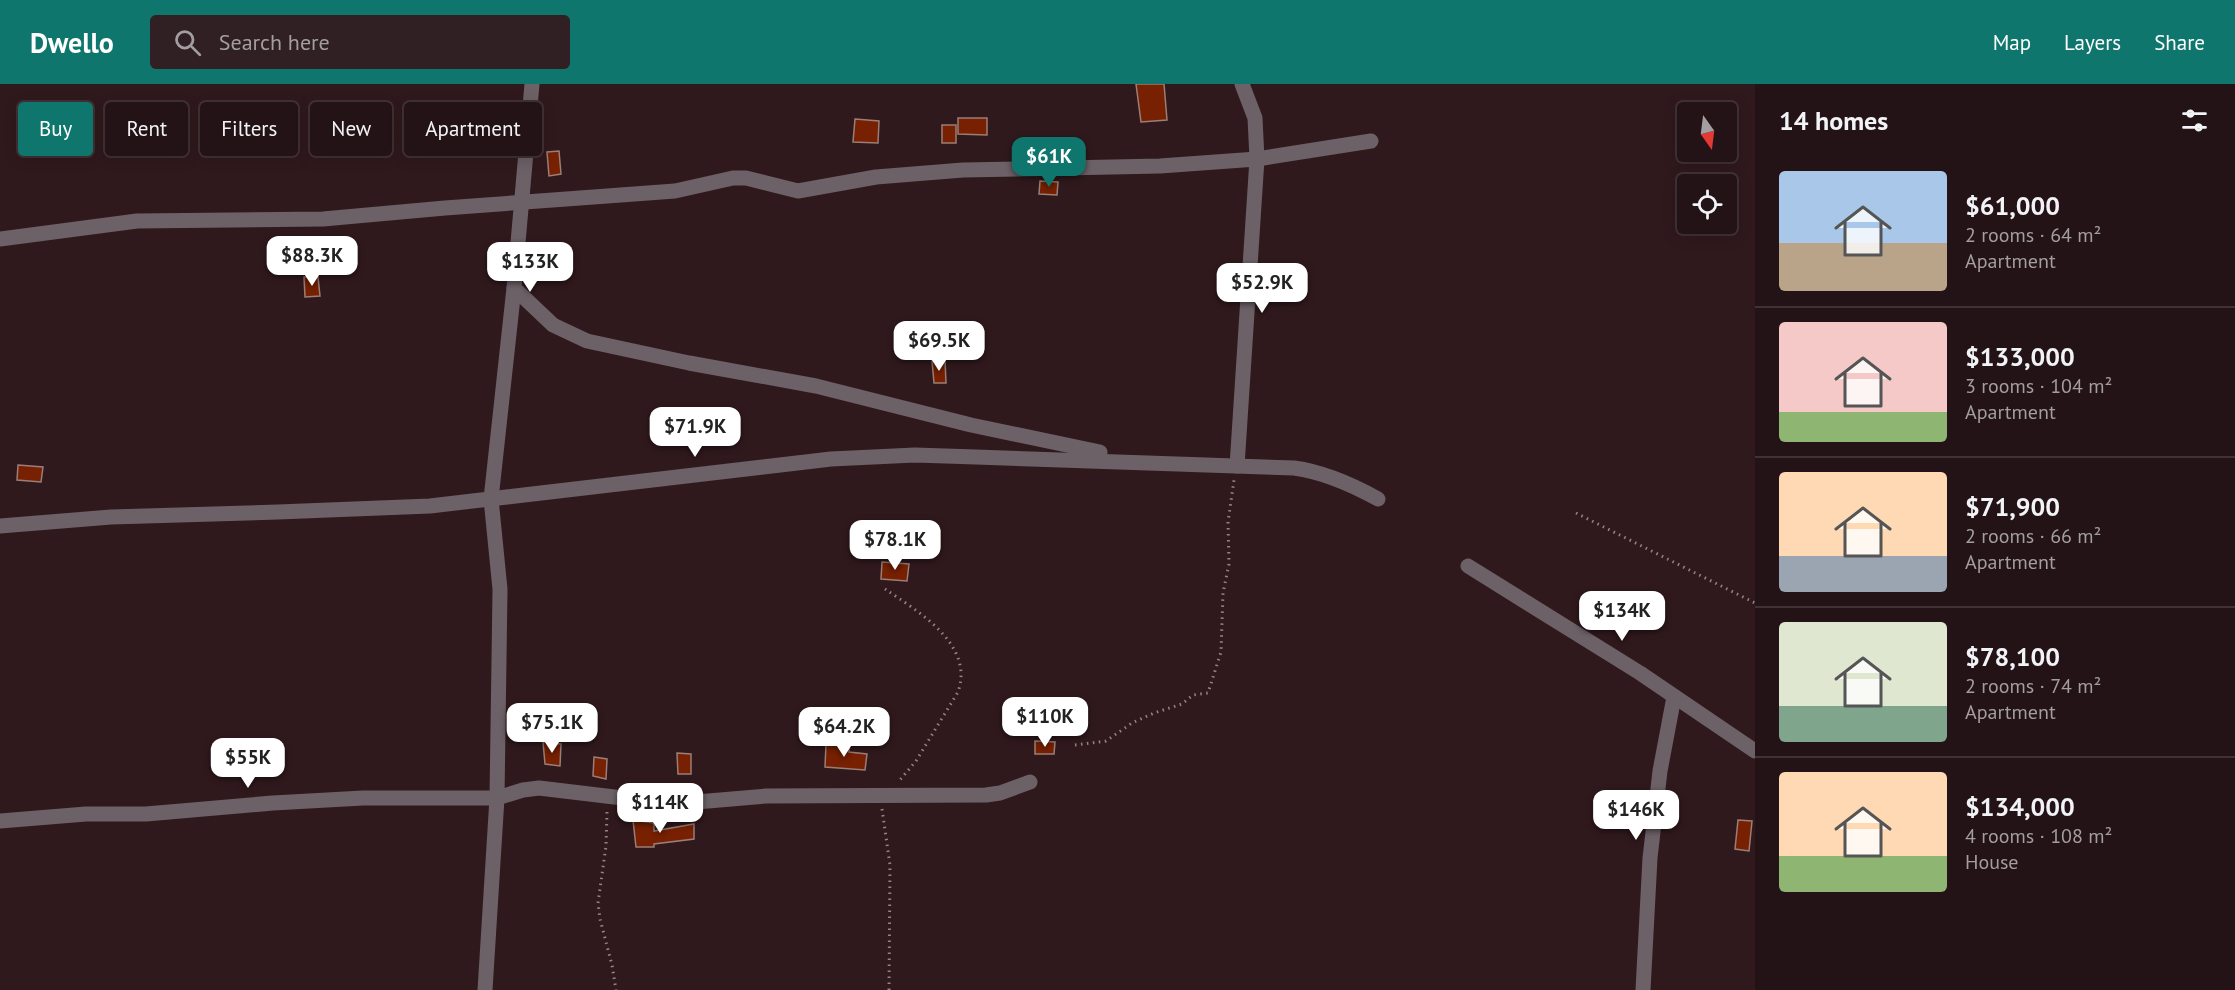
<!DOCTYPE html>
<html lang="en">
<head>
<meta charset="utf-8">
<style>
	body { margin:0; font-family:"PT Sans",sans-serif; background:#302023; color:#f1f3f6; height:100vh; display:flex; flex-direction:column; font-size:22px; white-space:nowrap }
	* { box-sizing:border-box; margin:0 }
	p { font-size:20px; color:#a39ea1 }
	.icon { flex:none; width:33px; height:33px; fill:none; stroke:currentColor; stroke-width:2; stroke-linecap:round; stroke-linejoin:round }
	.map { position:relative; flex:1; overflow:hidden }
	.side { display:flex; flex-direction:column; background:#241316; width:480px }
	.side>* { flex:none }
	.banner { position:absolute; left:18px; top:18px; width:570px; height:54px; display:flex; gap:12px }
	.needle { width:39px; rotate:166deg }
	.fabs { position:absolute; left:1677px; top:18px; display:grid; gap:12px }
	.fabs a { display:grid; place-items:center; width:60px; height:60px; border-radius:6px; background:#241316; box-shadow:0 3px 15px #0003,0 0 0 2px #413235; font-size:30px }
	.price { position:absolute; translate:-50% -51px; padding:0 14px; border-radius:12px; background:#fff; color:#222; font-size:20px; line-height:39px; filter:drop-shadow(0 2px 3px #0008) }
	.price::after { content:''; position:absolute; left:50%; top:36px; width:18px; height:14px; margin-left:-9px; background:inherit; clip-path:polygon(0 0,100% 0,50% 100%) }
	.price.active { background:#0f766e; color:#fff }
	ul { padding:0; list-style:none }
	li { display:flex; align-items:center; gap:18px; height:150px; padding:0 24px }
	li+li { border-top:2px solid #413235 }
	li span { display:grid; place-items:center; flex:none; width:168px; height:120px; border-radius:6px; color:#555 }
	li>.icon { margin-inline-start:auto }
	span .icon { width:72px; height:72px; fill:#fffc; stroke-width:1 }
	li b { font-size:26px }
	h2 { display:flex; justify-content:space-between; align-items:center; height:72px; padding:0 24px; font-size:26px }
	.pill { padding:0 21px; border-radius:6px; background:#241316; box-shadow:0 3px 15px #0003,0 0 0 2px #413235; font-size:21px; line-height:54px }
	.pill.active { background:#0f766e; color:#fff }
	header { display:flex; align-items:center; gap:36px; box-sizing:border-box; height:84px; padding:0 30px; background:#0f766e; color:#fff }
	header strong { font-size:28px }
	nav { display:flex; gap:33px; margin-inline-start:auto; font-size:21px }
	.search { width:420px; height:54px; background:#302023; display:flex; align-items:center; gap:15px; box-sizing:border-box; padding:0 21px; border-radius:6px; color:#a39ea1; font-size:22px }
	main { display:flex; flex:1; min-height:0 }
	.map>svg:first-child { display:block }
</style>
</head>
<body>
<header>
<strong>Dwello</strong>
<div class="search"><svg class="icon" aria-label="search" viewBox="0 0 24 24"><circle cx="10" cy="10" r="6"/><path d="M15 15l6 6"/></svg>Search here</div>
<nav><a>Map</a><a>Layers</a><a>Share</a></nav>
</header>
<main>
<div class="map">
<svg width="1755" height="906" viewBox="0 0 1755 906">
	<rect width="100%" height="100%" fill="#30191d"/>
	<!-- building -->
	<g fill="#772002" stroke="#9b7e76" stroke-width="1.5">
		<polygon points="1136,0 1164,0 1167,36 1141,38"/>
		<polygon points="958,34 987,34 987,51 958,50"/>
		<polygon points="855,35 879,37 878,59 853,58"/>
		<rect x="942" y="41" width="14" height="18"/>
		<polygon points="559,67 561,90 549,92 547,68"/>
		<polygon points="1040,97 1058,98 1057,111 1039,110"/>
		<polygon points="304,193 318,193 320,212 305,213"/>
		<polygon points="945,276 946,299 934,299 932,277"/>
		<polygon points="18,381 43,383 41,398 17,396"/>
		<polygon points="882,478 909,480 907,497 881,495"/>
		<polygon points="1035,657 1055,658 1054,670 1035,670"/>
		<polygon points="543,658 561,660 560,682 545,680"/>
		<polygon points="826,660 849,663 849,668 867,670 865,686 825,683"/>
		<polygon points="677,669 691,670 691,690 678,690"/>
		<polygon points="594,673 607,675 606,695 593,692"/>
		<polygon points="633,736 654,739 654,747 694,740 694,755 654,760 654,763 636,763"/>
		<polygon points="1738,736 1752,737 1749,767 1735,765"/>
	</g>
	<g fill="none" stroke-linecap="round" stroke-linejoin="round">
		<!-- path -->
		<g stroke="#978386" stroke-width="3" stroke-dasharray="1.5 4.5" stroke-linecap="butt">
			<polyline points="1576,429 1755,519"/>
			<path d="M885,505C917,527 975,560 958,608L916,677L899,697"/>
			<polyline points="1075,661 1106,657 1132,639 1154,629 1182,620 1193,611 1208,609 1221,568 1223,509 1229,480 1228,438 1234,396"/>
			<polyline points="882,725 890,781 889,906"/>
			<polyline points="607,728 606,762 598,819 600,835 612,881 616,906"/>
		</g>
		<!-- minor -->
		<g stroke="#6c6167" stroke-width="15">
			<polyline points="0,155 137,137 323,135 445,124 580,114 675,107 733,94 746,94 798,107 876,93 963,86 1160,82 1257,75 1371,57"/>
			<polyline points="514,204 553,241 587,257 689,279 816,302 971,341 1100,368"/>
			<polyline points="1237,382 1257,75 1255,34 1242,0"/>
			<path d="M0,442L111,433L278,428L430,422L831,375L915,371L976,373L1294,384C1324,388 1351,400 1378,415"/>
			<polyline points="1468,482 1640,589 1755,667"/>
			<polyline points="0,737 86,730 146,730 273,719 363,714 497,714 523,706 539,704 673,720 766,712 986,711 1000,709 1030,698"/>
			<polyline points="485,906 497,714 500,505 491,415 514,204 532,0"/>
			<polyline points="1643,906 1650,774 1660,687 1674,613"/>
		</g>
	</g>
</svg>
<div class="fabs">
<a><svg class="needle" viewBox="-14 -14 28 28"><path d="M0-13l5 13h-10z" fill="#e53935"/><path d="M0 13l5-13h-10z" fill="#a39ea1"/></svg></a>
<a><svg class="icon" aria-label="locate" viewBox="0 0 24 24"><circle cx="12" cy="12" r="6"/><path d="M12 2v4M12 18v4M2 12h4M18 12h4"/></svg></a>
</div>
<b class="price active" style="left:1049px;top:104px">$61K</b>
<b class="price" style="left:312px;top:203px">$88.3K</b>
<b class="price" style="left:530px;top:209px">$133K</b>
<b class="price" style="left:1262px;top:230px">$52.9K</b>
<b class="price" style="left:939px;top:288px">$69.5K</b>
<b class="price" style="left:695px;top:374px">$71.9K</b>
<b class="price" style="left:895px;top:487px">$78.1K</b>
<b class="price" style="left:1622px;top:558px">$134K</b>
<b class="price" style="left:1045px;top:664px">$110K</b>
<b class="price" style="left:552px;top:670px">$75.1K</b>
<b class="price" style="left:844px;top:674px">$64.2K</b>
<b class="price" style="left:248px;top:705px">$55K</b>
<b class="price" style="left:660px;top:750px">$114K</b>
<b class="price" style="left:1636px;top:757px">$146K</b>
<div class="banner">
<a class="pill active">Buy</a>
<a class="pill">Rent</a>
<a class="pill">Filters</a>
<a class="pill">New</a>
<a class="pill">Apartment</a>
</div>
</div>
<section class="side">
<h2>14 homes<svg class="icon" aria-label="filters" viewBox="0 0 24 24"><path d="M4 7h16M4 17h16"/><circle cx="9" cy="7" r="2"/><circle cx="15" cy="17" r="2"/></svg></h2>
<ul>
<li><span style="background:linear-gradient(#a9c7e8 60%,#b9a48a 0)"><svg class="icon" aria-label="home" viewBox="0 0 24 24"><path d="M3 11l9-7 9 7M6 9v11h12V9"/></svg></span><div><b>$61,000</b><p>2 rooms · 64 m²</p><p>Apartment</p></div></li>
<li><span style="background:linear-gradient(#f6c9c9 75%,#8fb573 0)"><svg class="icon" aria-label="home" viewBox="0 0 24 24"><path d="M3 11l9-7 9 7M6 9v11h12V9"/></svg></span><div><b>$133,000</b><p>3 rooms · 104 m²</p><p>Apartment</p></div></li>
<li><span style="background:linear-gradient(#ffd9b3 70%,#9aa5b1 0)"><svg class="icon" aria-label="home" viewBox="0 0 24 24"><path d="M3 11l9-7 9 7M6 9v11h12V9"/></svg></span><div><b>$71,900</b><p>2 rooms · 66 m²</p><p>Apartment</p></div></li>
<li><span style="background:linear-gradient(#dfe7d0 70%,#7fa58c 0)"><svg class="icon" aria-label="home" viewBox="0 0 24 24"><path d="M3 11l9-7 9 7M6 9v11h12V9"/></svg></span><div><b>$78,100</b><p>2 rooms · 74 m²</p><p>Apartment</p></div></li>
<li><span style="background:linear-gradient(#ffd9b3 70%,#8fb573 0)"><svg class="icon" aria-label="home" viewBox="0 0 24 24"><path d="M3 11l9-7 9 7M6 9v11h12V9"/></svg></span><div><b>$134,000</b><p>4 rooms · 108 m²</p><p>House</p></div></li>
</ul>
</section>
</main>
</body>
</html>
